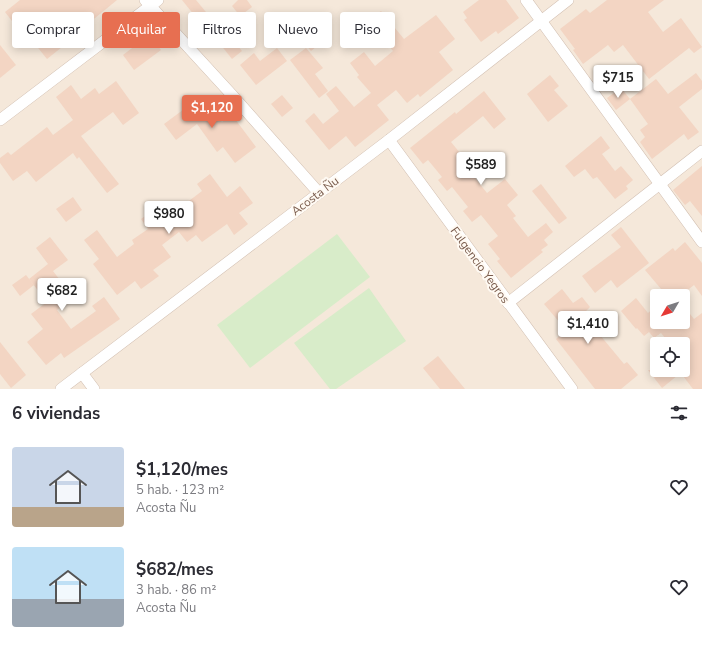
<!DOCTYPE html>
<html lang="es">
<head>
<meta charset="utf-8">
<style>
	body { margin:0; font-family:"Nunito Sans",sans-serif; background:#f7f7f7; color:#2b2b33; height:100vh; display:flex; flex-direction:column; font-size:15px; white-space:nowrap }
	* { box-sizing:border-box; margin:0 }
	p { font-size:13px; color:#7c7c81 }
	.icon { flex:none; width:22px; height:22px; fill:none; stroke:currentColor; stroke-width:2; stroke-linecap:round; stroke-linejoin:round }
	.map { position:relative; height:389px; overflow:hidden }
	.side { display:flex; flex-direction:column; background:#fff; flex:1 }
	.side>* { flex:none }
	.banner { position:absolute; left:12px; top:12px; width:400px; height:36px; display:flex; gap:8px }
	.needle { width:26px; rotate:231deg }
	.fabs { position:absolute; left:650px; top:289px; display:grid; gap:8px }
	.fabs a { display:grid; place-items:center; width:40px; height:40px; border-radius:4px; background:#fff; box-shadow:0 2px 10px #0003; font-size:20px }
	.price { position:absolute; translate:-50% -34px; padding:0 9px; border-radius:4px; background:#fff; color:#222; font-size:13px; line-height:26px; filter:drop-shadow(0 1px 2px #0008) }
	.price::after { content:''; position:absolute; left:50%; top:24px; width:12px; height:9px; margin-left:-6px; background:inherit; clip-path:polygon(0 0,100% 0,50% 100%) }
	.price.on { background:#e76f51; color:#fff }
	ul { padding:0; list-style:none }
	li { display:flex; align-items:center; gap:12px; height:100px; padding:0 12px }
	li span { display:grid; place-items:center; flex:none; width:112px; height:80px; border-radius:4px; color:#555 }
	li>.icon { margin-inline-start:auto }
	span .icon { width:48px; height:48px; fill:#fffc; stroke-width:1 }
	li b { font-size:17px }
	h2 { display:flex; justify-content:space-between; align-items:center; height:48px; padding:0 12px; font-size:17px }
	.chip { padding:0 14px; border-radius:4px; background:#fff; box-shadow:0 2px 10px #0003; font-size:14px; line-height:36px }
	.chip.on { background:#e76f51; color:#fff }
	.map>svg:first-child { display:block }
</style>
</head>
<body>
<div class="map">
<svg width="702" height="389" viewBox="0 0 702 389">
	<rect width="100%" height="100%" fill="#fdf6ec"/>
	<!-- residential -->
	<path fill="#f5e8da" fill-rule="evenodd" d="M0,0H702V389H0ZM657,296H683V322H657ZM657,344H683V370H657Z"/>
	<!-- green -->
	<g fill="#d8ecc9">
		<polygon points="337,234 370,277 250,368 217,325"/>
		<polygon points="369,288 406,341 336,389 330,389 294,343"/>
	</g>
	<!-- building -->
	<g fill="#f3d5c3">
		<polygon points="20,0 117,0 61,46 62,47 47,59 22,28 19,30 5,12"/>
		<polygon points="182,0 196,0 220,29 211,36"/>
		<polygon points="238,0 247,0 252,7 240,16 232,6"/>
		<polygon points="479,0 506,0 519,18 498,34 496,31 481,42 464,20 467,18 463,12"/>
		<polygon points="607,0 664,0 648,12 663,32 681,18 702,47 694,53 689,48 649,79 623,45 614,52 608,45 583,64 573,50 575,49 560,29 586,9 590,13"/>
		<polygon points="381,11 404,39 436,15 455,39 439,52 453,70 420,97 418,94 407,103 396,90 377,105 389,120 355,147 346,136 329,150 305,121 314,113 323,124 339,111 326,94 336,86 354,107 371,93 357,77 359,75 350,63 364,52 375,66 393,51 377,31 367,39 358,29"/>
		<polygon points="315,33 322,42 311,51 304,43"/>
		<polygon points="149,35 161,50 134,70 123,55"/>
		<polygon points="230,36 242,51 232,59 220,44"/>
		<polygon points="0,45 16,65 0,78"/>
		<polygon points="277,48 287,61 256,85 240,65 254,53 260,61"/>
		<polygon points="306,48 323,68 315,74 328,91 319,98 290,60"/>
		<polygon points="696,73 702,81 702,89 679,107 699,132 688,140 684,134 652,159 640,142 645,137 640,130 648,124 630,99 656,79 668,94"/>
		<polygon points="550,75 559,86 554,90 568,106 548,122 527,94"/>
		<polygon points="116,81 139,113 123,125 113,112 81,136 119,184 107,193 79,157 77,159 73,153 36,182 27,171 13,181 0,163 0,158 8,152 11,155 47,127 53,135 73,120 56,97 71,85 81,99 95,88 99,94"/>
		<polygon points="621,88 630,99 616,110 607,98"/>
		<polygon points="484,91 506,119 494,129 483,116 451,142 465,159 468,156 477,167 470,172 487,193 505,179 518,195 507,205 516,216 513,218 528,237 546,223 553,232 544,240 548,245 541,250 543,252 511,278 497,261 500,259 488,244 498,236 481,215 472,222 463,211 468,207 452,187 447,191 438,180 442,177 428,160 423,164 410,148 455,112 456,114"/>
		<polygon points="203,95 222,122 232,115 256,147 235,163 223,147 217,152 197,124 176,140 164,124"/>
		<polygon points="282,95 293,108 282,117 271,104"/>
		<polygon points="601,136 610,148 602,154 615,171 621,166 633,180 626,186 628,189 615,199 597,177 593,179 585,169 574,177 565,166"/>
		<polygon points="702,166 702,216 690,201 685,205 673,190"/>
		<polygon points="210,174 227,197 240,186 253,203 239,213 248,224 234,235 227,224 202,242 196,235 187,242 179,232 162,245 171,257 153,270 159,276 141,289 135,281 117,295 93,264 99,259 84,240 97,230 117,257 134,244 132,240 148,229 141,219 155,209 164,220 202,191 197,184"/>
		<polygon points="541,184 567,218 559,224 532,191"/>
		<polygon points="73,197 82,210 66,222 56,209"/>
		<polygon points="621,227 649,263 617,288 611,280 595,293 582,276 621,247 611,235"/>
		<polygon points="50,237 68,260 53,271 66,288 56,295 63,305 57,310 71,329 96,311 92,306 104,297 120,319 64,358 61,353 46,365 27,342 43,329 31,314 47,302 29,279 48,264 36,248"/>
		<polygon points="685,242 702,263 702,296 694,285 680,296 667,296 645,270 673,248 675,251"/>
		<polygon points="26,275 34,285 20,296 12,285"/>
		<polygon points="562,289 573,303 582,297 590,307 585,312 593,321 590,323 624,364 627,362 638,375 621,389 595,389 556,339 566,330 544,304"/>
		<polygon points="636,298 648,313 657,305 657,322 683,322 683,305 694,319 702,313 702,389 693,389 683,376 683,371 662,388 648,370 683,370 683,344 670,344 661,333 654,338 649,332 644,336 637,328 636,329 621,311"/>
		<polygon points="0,342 26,375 11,388 0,374"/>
		<polygon points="438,356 451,372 465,389 440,389 423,368"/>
	</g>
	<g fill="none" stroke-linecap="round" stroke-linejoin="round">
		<defs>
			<g id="street">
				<polyline points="145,0 232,95 319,193"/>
				<polyline points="526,0 702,242"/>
				<polyline points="0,120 158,0"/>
				<polyline points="389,140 572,389"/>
				<polyline points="508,303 702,151"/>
				<polyline points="82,373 94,389"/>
				<polyline points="61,389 389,140 568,0"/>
			</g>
		</defs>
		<!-- street casing -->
		<use href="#street" stroke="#d1beb0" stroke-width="12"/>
		<!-- street -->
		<use href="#street" stroke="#fff" stroke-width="11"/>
	</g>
	<g text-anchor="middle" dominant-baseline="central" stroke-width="4" stroke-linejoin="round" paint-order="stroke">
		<!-- street labels -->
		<g font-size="12" fill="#7a5c4d" stroke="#fffaf3">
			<text transform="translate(315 196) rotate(-37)">Acosta Ñu</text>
			<text transform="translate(480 265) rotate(54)">Fulgencio Yegros</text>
		</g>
	</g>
</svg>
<div class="fabs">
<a><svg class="needle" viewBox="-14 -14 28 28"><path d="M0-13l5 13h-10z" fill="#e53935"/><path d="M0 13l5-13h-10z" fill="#7c7c81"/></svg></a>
<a><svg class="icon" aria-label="locate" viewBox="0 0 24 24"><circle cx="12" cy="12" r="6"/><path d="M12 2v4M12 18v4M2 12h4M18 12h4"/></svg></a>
</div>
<b class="price" style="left:618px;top:99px">$715</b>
<b class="price on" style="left:212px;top:129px">$1,120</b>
<b class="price" style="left:481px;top:186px">$589</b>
<b class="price" style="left:169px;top:235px">$980</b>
<b class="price" style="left:62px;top:312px">$682</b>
<b class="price" style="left:588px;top:345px">$1,410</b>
<div class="banner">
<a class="chip">Comprar</a>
<a class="chip on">Alquilar</a>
<a class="chip">Filtros</a>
<a class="chip">Nuevo</a>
<a class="chip">Piso</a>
</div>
</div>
<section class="side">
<h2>6 viviendas<svg class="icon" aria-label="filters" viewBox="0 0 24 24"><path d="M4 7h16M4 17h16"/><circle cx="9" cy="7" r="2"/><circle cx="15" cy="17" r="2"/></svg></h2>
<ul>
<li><span style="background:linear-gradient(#c9d6e8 75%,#b9a48a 0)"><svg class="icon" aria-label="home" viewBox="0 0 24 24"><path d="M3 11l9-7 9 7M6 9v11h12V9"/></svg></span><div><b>$1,120/mes</b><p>5 hab. · 123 m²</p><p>Acosta Ñu</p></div><svg class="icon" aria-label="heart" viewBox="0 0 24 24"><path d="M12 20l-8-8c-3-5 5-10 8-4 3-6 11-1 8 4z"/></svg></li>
<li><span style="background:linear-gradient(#bfe0f5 65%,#9aa5b1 0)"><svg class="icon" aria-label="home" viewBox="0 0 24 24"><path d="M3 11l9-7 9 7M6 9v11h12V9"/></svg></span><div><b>$682/mes</b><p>3 hab. · 86 m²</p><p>Acosta Ñu</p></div><svg class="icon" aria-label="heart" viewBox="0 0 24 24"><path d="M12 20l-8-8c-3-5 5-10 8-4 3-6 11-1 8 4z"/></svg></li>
</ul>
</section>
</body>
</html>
